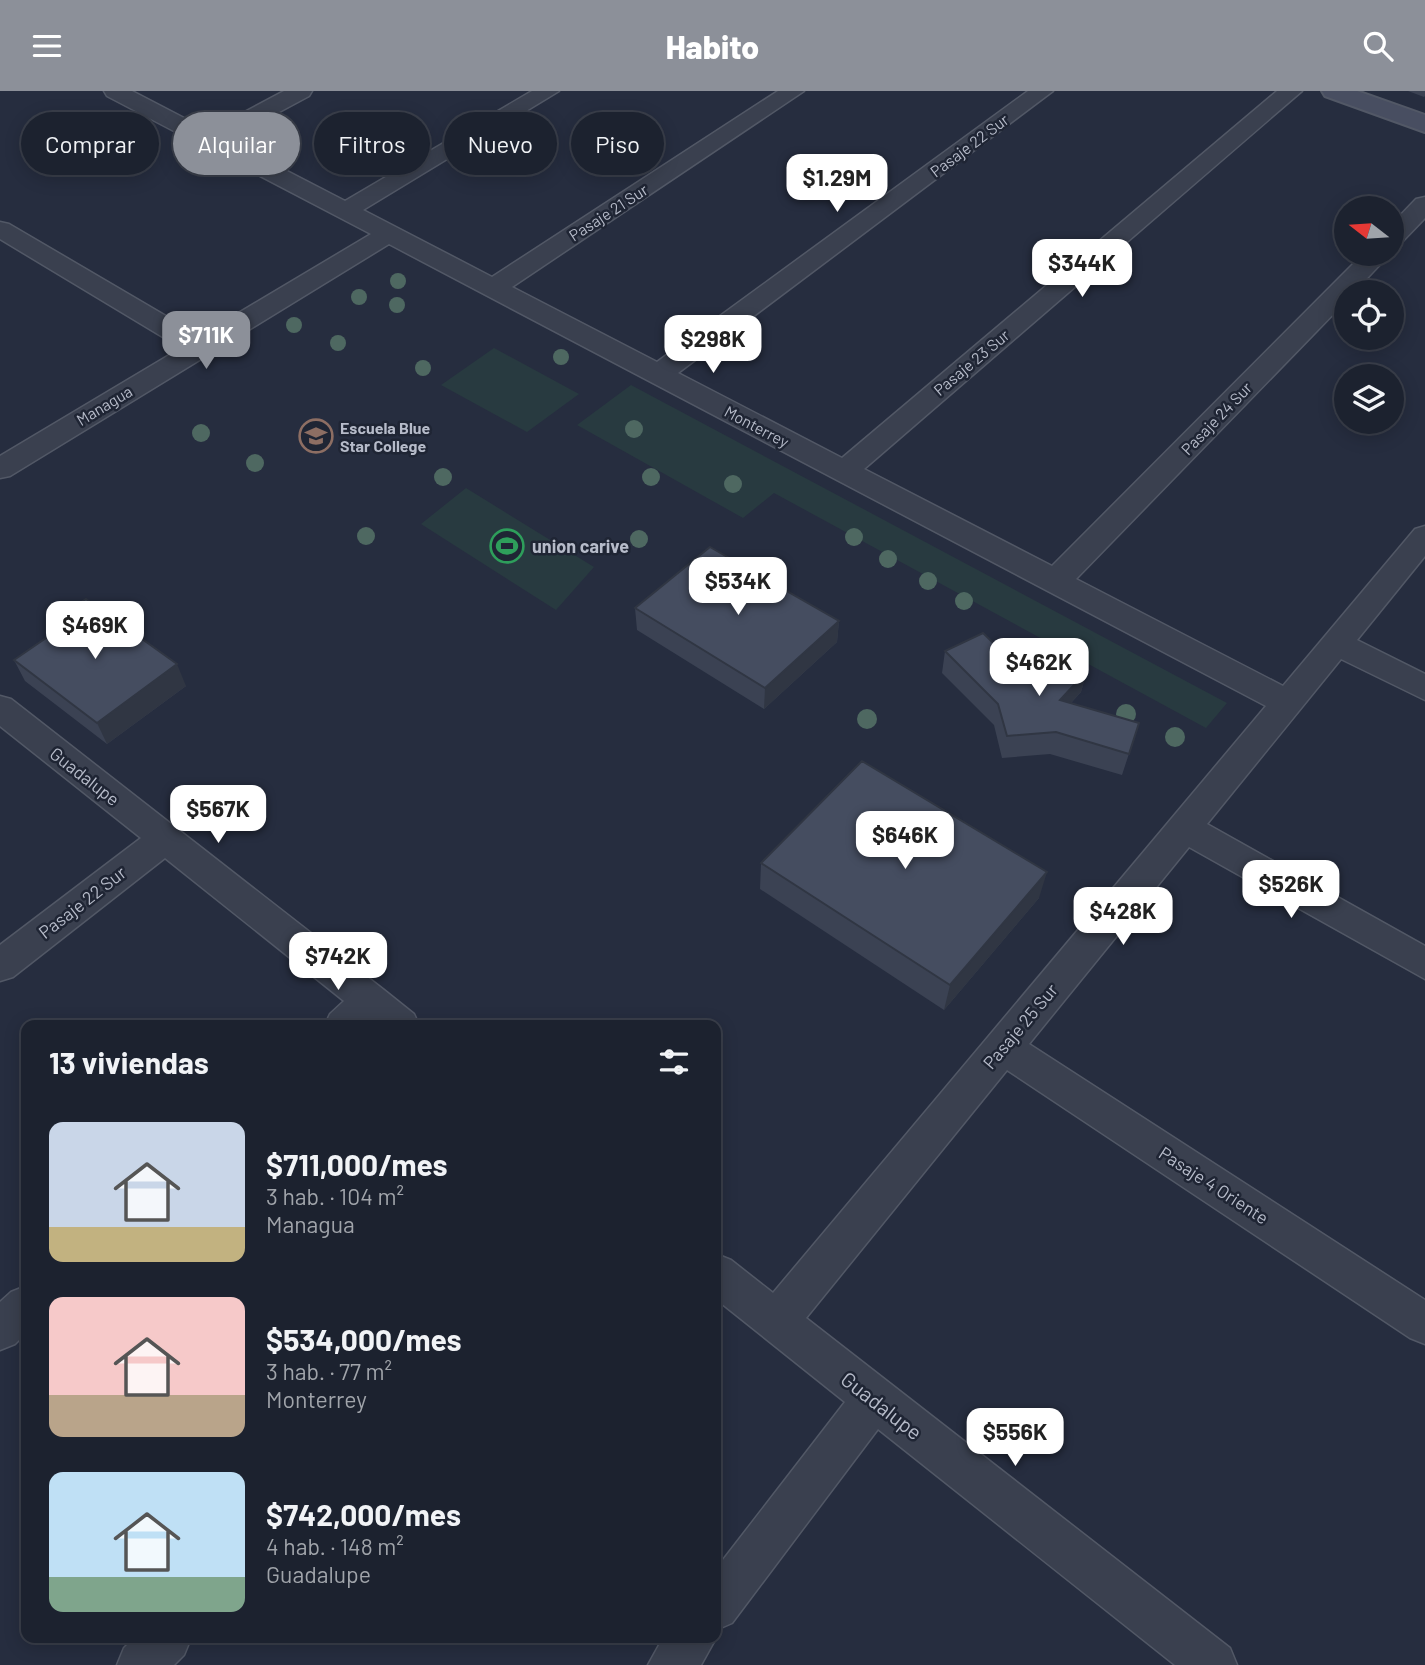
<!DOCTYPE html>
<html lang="es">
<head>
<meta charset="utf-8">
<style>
	body { margin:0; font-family:Barlow,sans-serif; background:#252a37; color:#f1f3f6; height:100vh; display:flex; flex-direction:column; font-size:26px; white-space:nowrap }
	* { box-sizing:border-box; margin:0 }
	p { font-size:23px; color:#a0a4aa }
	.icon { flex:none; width:38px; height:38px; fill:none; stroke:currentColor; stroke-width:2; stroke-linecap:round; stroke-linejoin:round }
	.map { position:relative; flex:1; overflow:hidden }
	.details { position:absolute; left:21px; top:929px; width:700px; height:623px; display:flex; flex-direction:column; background:#1c222f; border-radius:14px; box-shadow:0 4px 18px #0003,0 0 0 2px #3a3f4b }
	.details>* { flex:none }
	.guide { position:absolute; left:21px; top:21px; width:700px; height:63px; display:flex; gap:14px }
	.needle { width:46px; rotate:287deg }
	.controls { position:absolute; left:1334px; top:105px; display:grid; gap:14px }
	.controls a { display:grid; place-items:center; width:70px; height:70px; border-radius:50%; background:#1c222f; box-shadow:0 4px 18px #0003,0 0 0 2px #3a3f4b; font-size:35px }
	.price { position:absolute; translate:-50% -60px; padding:0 16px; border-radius:14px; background:#fff; color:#222; font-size:23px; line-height:46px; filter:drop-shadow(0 2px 4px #0008) }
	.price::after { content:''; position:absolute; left:50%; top:42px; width:21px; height:16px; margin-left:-10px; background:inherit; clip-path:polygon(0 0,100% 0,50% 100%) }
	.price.on { background:#8c9099; color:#fff }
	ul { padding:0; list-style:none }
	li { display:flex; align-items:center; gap:21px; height:175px; padding:0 28px }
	li span { display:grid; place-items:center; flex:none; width:196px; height:140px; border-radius:14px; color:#555 }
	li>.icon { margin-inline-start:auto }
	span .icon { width:84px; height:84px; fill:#fffc; stroke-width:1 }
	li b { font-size:30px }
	h2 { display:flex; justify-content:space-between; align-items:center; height:84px; padding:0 28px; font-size:30px }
	.pill { padding:0 24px; border-radius:32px; background:#1c222f; box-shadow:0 4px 18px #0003,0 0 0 2px #3a3f4b; font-size:24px; line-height:63px }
	.pill.on { background:#8c9099; color:#fff }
	header { display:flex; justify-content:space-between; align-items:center; height:91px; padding:0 28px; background:#8c9099; color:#fff; font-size:32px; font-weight:800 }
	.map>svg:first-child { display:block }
</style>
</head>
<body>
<header><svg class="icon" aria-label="menu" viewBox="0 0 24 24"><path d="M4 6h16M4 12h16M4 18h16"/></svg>Habito<svg class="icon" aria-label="search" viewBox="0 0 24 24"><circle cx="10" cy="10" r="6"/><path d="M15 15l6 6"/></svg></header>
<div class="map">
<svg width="1425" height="1574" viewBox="0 0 1425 1574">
	<rect width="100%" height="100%" fill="#262d3f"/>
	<!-- green -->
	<g fill="#283a40">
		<polygon points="494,257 579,303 527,341 441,294"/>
		<polygon points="631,294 1227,612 1206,637 774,402 743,427 577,334"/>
		<polygon points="466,397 594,476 556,519 421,433"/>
	</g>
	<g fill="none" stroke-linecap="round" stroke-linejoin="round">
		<defs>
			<g id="street">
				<polygon points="104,0 132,0 209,40 284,0 312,0 309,5 227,49 345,110 532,0 559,0 363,119 492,186 778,0 804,0 512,196 657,271 1028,0 1053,0 678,282 842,367 1277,0 1302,0 864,378 1052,475 1363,163 1390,163 1354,201 1346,201 1346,210 1076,488 1283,595 1415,438 1425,435 1425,465 1357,549 1425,583 1425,609 1341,568 1207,733 1425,855 1425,888 1189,756 1029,953 1425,1209 1425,1253 1410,1247 1007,979 806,1227 1230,1557 1237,1574 1175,1574 878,1338 732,1532 716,1539 716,1478 845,1311 716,1208 716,1163 731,1169 773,1202 1266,615 389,153 10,385 0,387 0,365 181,257 0,148 0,131 9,133 200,245 371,143 107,5"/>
				<polygon points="1425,106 1425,127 1400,153 1391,155 1391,134 1416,108"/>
				<polygon points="0,605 11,608 384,899 414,923 419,934 325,934 330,923 344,910 165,767 13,886 0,890 0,854 141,747 0,635"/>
				<polygon points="26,1195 26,1242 15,1253 0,1259 0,1211 11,1201"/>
				<polygon points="134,1547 191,1547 184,1564 174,1574 117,1574 124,1557"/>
				<polygon points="663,1547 716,1547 701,1574 648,1574"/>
			</g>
			<polygon id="secondary" points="1322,0 1357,0 1425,24 1425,41 1325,5"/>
		</defs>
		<!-- street casing -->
		<use href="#street" stroke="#525866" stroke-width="3"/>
		<!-- secondary casing -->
		<use href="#secondary" stroke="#525866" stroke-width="4"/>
		<!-- street -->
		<use href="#street" fill="#3a404f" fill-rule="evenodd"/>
		<!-- secondary -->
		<use href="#secondary" fill="#484e61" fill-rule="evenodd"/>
	</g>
	<!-- trees -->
	<g fill="#4e6861">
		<circle cx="398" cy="190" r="8"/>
		<circle cx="359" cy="206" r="8"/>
		<circle cx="397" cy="214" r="8"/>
		<circle cx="294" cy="234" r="8"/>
		<circle cx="338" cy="252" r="8"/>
		<circle cx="561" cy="266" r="8"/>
		<circle cx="423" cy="277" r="8"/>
		<circle cx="634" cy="338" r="9"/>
		<circle cx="201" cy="342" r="9"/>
		<circle cx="255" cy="372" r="9"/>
		<circle cx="443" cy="386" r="9"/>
		<circle cx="651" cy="386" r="9"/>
		<circle cx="733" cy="393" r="9"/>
		<circle cx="366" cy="445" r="9"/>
		<circle cx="854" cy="446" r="9"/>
		<circle cx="639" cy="448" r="9"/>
		<circle cx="888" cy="468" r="9"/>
		<circle cx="928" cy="490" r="9"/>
		<circle cx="964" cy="510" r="9"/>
		<circle cx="1126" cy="623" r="10"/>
		<circle cx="867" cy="628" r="10"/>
		<circle cx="1175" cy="646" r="10"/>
	</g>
	<!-- wall -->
	<g fill="#3b4253">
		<polygon points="1408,0 1425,0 1425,5 1424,6"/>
		<polygon points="635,517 839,530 837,551 764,618 637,539"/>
		<polygon points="53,530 186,595 107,653 25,590 14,569 57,539"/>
		<polygon points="945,560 1039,596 1087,580 1081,601 1071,612 1139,632 1122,684 1050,663 1002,667 994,634 942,582"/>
		<polygon points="761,772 1039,807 944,919 760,798"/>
	</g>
	<!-- shaded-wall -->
	<g fill="#303643">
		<polygon points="839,530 837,551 764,618 765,597"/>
		<polygon points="177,573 186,595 107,653 97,632"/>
		<polygon points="1087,580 1081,601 1054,630 1060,609"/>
		<polygon points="1047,781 1039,807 944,919 950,894"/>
	</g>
	<!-- building -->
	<g fill="#454d60" stroke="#303643" stroke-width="2">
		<polygon points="710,456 839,530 765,597 635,517"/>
		<polygon points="86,508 177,573 97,632 14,569 62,536 53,530"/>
		<polygon points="983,542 1039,596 1066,568 1087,580 1060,609 1139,632 1129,663 1056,641 1007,645 998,613 945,560"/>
		<polygon points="862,670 1047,781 950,894 761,772"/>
	</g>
	<!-- icons -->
	<defs>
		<symbol id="school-ring" viewBox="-11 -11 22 22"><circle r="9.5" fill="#1f2534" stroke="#8d6e63" stroke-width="1.5"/><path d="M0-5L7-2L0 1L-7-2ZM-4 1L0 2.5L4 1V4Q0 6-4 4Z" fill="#8d6e63"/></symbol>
		<symbol id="stadium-ring" viewBox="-11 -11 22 22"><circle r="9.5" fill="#1f2534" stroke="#2e9e5b" stroke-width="1.5"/><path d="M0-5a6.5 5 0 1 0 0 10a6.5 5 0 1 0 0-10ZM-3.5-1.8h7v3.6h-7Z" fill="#2e9e5b"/></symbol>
	</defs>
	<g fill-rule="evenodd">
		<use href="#school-ring" x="297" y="326" width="38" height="38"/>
		<use href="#stadium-ring" x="488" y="436" width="38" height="38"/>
	</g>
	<g text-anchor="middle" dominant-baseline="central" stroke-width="5" stroke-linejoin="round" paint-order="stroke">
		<!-- far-street labels -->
		<g font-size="16" fill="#b6bbc9" stroke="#1f2534">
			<text transform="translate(969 54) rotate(-37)">Pasaje 22 Sur</text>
			<text transform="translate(608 121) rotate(-33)">Pasaje 21 Sur</text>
			<text transform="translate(971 271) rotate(-40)">Pasaje 23 Sur</text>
			<text transform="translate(104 314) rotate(-31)">Managua</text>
			<text transform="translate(1216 327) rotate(-46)">Pasaje 24 Sur</text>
			<text transform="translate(757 335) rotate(28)">Monterrey</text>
		</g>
		<!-- far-poi labels -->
		<g font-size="16" font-weight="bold" fill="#b6bbc9" stroke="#1f2534" text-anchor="start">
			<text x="340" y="336">Escuela Blue<tspan x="340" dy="18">Star College</tspan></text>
		</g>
		<!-- poi labels -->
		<g font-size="18" font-weight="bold" fill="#b6bbc9" stroke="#1f2534" text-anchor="start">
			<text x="532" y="455">union carive</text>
		</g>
		<!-- street labels -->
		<g font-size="18" fill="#b6bbc9" stroke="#1f2534">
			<text transform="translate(85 685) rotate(38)">Guadalupe</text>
			<text transform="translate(82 811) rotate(-38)">Pasaje 22 Sur</text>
			<text transform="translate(1020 935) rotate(-50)">Pasaje 25 Sur</text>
			<text transform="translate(1214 1094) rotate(33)">Pasaje 4 Oriente</text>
		</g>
		<!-- near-street labels -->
		<g font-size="21" fill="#b6bbc9" stroke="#1f2534">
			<text transform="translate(882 1314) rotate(38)">Guadalupe</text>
		</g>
	</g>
</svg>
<div class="controls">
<a><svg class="needle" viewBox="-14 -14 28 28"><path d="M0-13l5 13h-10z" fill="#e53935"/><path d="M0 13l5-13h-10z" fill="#a0a4aa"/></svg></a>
<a><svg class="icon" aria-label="locate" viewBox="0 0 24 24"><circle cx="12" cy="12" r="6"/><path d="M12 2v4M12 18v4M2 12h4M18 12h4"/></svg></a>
<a><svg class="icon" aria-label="layers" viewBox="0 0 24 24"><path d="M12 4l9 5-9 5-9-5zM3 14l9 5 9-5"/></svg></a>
</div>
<b class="price" style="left:837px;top:123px">$1.29M</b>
<b class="price" style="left:1082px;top:208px">$344K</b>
<b class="price on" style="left:206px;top:280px">$711K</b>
<b class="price" style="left:713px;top:284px">$298K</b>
<b class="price" style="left:738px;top:526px">$534K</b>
<b class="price" style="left:95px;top:570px">$469K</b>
<b class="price" style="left:1039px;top:607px">$462K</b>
<b class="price" style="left:218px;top:754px">$567K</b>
<b class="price" style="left:905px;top:780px">$646K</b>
<b class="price" style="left:1291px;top:829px">$526K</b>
<b class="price" style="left:1123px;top:856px">$428K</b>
<b class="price" style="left:338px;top:901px">$742K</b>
<b class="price" style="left:1015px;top:1377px">$556K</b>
<div class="guide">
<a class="pill">Comprar</a>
<a class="pill on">Alquilar</a>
<a class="pill">Filtros</a>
<a class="pill">Nuevo</a>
<a class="pill">Piso</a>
</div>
<section class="details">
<h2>13 viviendas<svg class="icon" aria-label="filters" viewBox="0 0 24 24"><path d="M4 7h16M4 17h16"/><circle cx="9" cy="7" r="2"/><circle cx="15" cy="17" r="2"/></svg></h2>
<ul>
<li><span style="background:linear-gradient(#c9d6e8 75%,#c2b280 0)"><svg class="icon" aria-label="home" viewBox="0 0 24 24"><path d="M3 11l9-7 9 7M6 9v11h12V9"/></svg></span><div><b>$711,000/mes</b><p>3 hab. · 104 m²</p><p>Managua</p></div></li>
<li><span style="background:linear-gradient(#f6c9c9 70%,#b9a48a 0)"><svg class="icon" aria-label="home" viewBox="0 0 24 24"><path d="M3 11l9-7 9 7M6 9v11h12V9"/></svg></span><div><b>$534,000/mes</b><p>3 hab. · 77 m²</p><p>Monterrey</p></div></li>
<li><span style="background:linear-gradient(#bfe0f5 75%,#7fa58c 0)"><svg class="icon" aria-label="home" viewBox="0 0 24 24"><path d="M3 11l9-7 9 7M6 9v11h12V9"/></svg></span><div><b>$742,000/mes</b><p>4 hab. · 148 m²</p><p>Guadalupe</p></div></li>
</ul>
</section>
</div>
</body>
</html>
